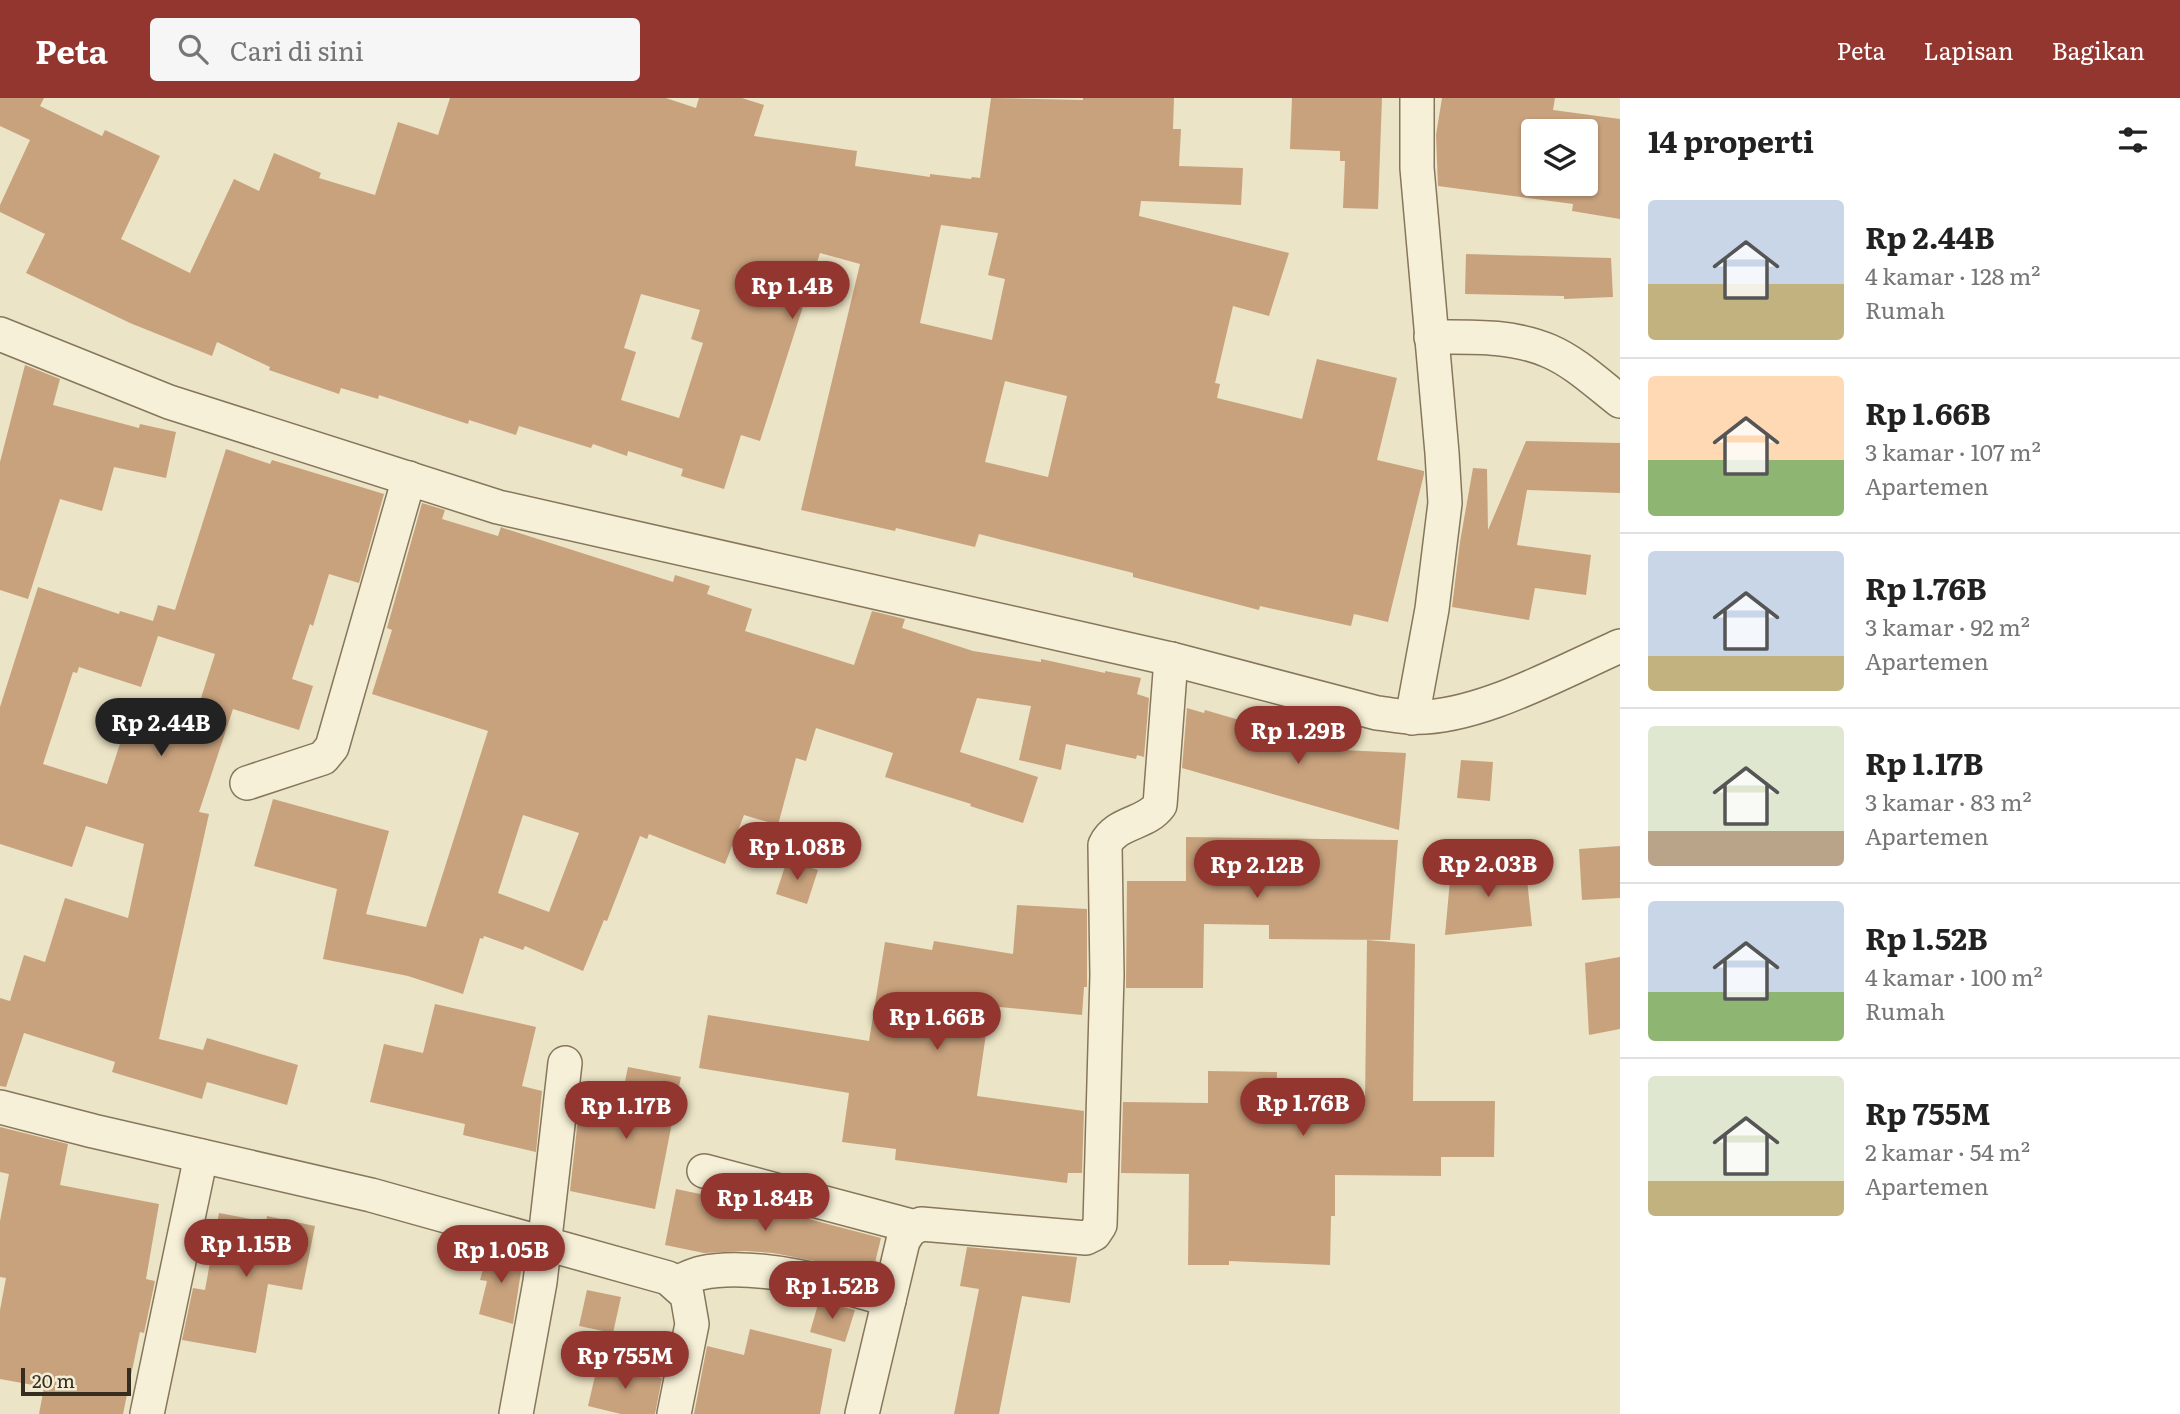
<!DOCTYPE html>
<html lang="id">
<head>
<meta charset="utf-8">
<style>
	body { margin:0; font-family:Literata,serif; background:#f6f6f6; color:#222; height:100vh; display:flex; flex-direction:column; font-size:26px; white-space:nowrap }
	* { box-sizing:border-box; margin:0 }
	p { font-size:23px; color:#767676 }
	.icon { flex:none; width:38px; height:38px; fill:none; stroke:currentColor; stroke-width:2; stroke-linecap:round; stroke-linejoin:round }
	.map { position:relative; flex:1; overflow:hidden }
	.details { display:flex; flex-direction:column; background:#fff; width:560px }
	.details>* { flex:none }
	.controls { position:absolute; left:1521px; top:21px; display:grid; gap:14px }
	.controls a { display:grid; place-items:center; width:77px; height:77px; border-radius:7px; background:#fff; box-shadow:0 2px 5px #0004; font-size:35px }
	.scale { position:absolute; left:21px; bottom:18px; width:110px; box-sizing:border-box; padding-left:7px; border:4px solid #372d1f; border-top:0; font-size:19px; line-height:24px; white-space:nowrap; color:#372d1f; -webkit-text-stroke:5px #f4edd5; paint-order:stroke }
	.price { position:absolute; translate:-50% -60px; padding:0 16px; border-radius:24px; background:#92362f; color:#fff; font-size:23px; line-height:46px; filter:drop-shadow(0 2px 4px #0008) }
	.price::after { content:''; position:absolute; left:50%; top:42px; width:21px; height:16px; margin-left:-10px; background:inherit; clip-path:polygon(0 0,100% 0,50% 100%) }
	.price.selected { background:#222; color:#fff }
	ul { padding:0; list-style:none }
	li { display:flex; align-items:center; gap:21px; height:175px; padding:0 28px }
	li+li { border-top:2px solid #e0e0e0 }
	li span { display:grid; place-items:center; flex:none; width:196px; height:140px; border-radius:7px; color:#555 }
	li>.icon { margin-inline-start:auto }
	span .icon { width:84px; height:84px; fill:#fffc; stroke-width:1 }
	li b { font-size:30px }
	h2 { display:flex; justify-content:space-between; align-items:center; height:84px; padding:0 28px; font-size:30px }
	header { display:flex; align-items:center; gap:42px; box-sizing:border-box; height:98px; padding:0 35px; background:#92362f; color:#fff }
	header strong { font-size:33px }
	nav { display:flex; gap:38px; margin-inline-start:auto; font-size:24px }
	.search { width:490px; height:63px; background:#f6f6f6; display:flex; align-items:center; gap:18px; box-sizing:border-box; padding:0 24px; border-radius:7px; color:#767676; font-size:26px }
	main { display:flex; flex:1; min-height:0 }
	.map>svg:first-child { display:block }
</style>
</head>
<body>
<header>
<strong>Peta</strong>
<div class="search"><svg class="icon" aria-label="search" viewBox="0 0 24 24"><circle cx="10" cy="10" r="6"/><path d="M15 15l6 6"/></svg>Cari di sini</div>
<nav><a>Peta</a><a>Lapisan</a><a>Bagikan</a></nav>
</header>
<main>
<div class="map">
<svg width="1620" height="1316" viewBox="0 0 1620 1316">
	<rect width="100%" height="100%" fill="#ece4c6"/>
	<!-- building -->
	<g fill="#c8a27d" fill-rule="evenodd">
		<path d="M0,0H44L40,8L102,38L105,32L160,58L121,141L190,175L234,81L259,93L274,55L321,75L319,80L375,97L398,24L438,37L450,0H666L696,10L699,0H742L764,7L754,38L857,53L855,68L930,79V76L971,81L972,79L980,80L991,0L1083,2V0H1174L1173,31H1181L1179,68L1243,70L1241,107L1141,103L1139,118L1289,155L1269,218L1233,208L1215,285L1220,286L1217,300L1302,321L1317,261L1397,280L1377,362L1424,373V376L1388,524L1354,516L1351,528L1260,508L1259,512L1133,479V475L979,436L975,449L896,430L895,433L801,412L860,166L820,155L760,343L741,337L724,391L681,378L683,371L628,353L627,358L593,346L591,350L519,328L516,337L469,322L468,326L379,297L378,301L341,290L339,296L269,272L270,269L217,244L212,258L130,225L26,175L45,136L0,114V107L30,42L0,28ZM941,127L998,135L988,177L1005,181L992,242L920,225ZM641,196L700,212L691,241L703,245L679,320L621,302L636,254L624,250ZM1005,283L1067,298L1048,379L985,364Z"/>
		<polygon points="1292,0 1382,0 1378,111 1343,110 1345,63 1340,63 1340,53 1290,51"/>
		<path d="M1442,0H1555L1553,12L1620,21V121L1572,113L1573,106L1438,88L1436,37ZM1533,33H1586V86H1533Z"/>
		<polygon points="1466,156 1611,160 1613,199 1564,201 1564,198 1465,196"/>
		<polygon points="25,267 60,281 53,307 139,330 140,326 176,334 166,380 114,369 102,413 60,401 28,501 0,492 0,364"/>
		<polygon points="1526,343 1620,345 1620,395 1527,392 1517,447 1591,457 1586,497 1535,490 1529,522 1452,509 1460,444 1473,370 1487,371 1488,432"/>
		<path d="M226,351L270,366L272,362L384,396L359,485L329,476L313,528L310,526L292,581L313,588L299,632L233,611L199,714L209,716L159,941L203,952L207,940L298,967L287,1007L207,984L202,1001L112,974L115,964L24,935L6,989L0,988V900L10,903L24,857L45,864L65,800L128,820L144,746L86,728L72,769L0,746V609L38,489L119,516L120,513L153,523L158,507L175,512ZM158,538L215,556L194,622L134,602L107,686L43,666L73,574L77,575L79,569L141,589Z"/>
		<path d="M422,405L445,412L442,421L498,438L501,429L503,430L673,484L675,477L710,488L707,496L752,511L745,533L854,567L872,513L905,521L902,530L973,553L1041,564V561L1105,575V573L1141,580L1137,596L1149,600L1144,659L1137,657L1136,661L1066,646L1061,672L1019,662L1031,608L977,600L960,654L1038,679L1023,725L970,708L971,706L885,679L893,655L816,630L806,663L796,660L778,727L744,717L725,766L649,736L647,741L640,738L607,823L604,822L583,873L525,848L523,852L484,838L483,841L480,840L463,896L408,878L323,861L337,791L254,768L273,701L389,733L366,816L426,829L488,633L372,596L392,532L387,530ZM523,717L579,735L549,814L498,795Z"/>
		<polygon points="1187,610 1204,615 1205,612 1308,642 1315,621 1349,631 1343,652 1406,655 1399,732 1182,670"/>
		<polygon points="1461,662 1493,664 1490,703 1457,700"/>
		<polygon points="1186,739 1398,742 1390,842 1269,841 1269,827 1204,826 1203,890 1126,890 1127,783 1186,783"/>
		<polygon points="1620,748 1620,800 1582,802 1579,751"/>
		<polygon points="787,762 818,772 807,806 776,796"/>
		<polygon points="1525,763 1532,828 1445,837 1451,771"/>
		<polygon points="1017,807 1087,811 1087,889 1084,889 1082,917 990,908 977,998 1084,1013 1082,1075 1068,1075 1067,1085 895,1062 896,1051 842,1044 849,995 699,970 708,917 869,943 885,844 932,852 934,843 1013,856"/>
		<polygon points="1367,842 1415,846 1413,1003 1495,1003 1494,1059 1441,1059 1441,1078 1335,1077 1335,1118 1331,1118 1330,1167 1229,1163 1229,1167 1188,1167 1189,1076 1121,1075 1123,1004 1208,1005 1208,973 1277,974 1276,1005 1365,1006"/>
		<polygon points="1620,859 1620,931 1589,937 1585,865"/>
		<polygon points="435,906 536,929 522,988 542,993 536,1054 463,1037 465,1026 370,1004 384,946 423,955"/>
		<polygon points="628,969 681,979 655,1111 570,1093 580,1002 619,1012"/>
		<polygon points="0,1029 68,1046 60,1087 159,1106 146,1181 155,1183 144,1235 140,1234 123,1316 39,1316 44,1289 0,1281 0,1212 6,1180 0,1179 0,1123 9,1076 0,1074"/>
		<polygon points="676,1091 759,1108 881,1140 872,1177 825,1165 773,1155 745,1153 704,1155 665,1147"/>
		<polygon points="219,1115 266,1124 267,1118 315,1128 302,1192 268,1186 256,1255 182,1242 193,1190 205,1192"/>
		<polygon points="967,1149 1077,1159 1070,1205 1022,1198 999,1316 954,1316 979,1191 960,1188"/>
		<polygon points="489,1150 523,1160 513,1226 479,1216 487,1183 480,1182"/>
		<polygon points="587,1192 621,1199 613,1235 579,1228"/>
		<polygon points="819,1203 855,1212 845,1244 810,1234"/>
		<polygon points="750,1231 832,1251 820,1316 694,1316 707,1248 744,1257"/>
		<polygon points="598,1265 662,1280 655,1316 621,1316 588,1308"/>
	</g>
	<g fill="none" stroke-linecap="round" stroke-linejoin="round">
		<defs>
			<g id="minor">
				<path d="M0,236L169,304L498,409L1171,561L1377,615C1388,616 1399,619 1410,619C1474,623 1561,574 1620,548"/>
				<path d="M1431,239C1471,239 1512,237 1549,253C1575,264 1598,286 1620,303"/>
				<polyline points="1412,620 1432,511 1445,405 1442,355 1417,70 1417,0"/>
				<polyline points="247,685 323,660 332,649 409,380"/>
				<polyline points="0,1009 93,1033 371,1097 668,1180 687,1197 692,1226 674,1316"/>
				<polyline points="704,1073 915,1129"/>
				<path d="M675,1185C684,1182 692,1177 701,1175C754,1163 837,1186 889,1202"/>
				<polyline points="147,1316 201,1058"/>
				<polyline points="516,1316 540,1184 565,965"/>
				<path d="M862,1316L903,1143L910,1132L921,1126L1086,1140L1094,1136L1100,1127L1107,877L1105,747C1116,723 1146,727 1160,707L1171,561"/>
			</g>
		</defs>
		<!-- minor casing -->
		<use href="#minor" stroke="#86765c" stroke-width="36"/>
		<!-- minor -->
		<use href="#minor" stroke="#f7f0d8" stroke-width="33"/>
	</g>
</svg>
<div class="controls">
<a><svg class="icon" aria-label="layers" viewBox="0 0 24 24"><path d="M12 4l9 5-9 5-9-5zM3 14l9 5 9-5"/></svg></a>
</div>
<div class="scale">20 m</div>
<b class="price" style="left:792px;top:223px">Rp 1.4B</b>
<b class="price selected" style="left:161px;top:660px">Rp 2.44B</b>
<b class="price" style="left:1298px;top:668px">Rp 1.29B</b>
<b class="price" style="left:797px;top:784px">Rp 1.08B</b>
<b class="price" style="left:1488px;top:801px">Rp 2.03B</b>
<b class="price" style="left:1257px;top:802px">Rp 2.12B</b>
<b class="price" style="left:937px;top:954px">Rp 1.66B</b>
<b class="price" style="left:1303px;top:1040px">Rp 1.76B</b>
<b class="price" style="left:626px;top:1043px">Rp 1.17B</b>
<b class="price" style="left:765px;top:1135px">Rp 1.84B</b>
<b class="price" style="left:246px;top:1181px">Rp 1.15B</b>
<b class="price" style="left:501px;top:1187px">Rp 1.05B</b>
<b class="price" style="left:832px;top:1223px">Rp 1.52B</b>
<b class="price" style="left:625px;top:1293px">Rp 755M</b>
</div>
<section class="details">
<h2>14 properti<svg class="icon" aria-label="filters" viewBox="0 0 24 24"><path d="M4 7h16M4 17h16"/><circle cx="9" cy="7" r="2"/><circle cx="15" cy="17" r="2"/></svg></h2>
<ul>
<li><span style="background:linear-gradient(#c9d6e8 60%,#c2b280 0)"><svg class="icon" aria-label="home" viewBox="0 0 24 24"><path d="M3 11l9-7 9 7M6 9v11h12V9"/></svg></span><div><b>Rp 2.44B</b><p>4 kamar · 128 m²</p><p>Rumah</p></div></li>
<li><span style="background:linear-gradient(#ffd9b3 60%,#8fb573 0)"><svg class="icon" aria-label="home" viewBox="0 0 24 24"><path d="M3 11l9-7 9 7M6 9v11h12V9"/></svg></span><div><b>Rp 1.66B</b><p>3 kamar · 107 m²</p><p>Apartemen</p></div></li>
<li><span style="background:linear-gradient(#c9d6e8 75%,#c2b280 0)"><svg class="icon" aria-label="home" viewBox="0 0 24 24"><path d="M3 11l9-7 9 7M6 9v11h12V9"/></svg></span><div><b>Rp 1.76B</b><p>3 kamar · 92 m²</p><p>Apartemen</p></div></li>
<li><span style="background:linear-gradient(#dfe7d0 75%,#b9a48a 0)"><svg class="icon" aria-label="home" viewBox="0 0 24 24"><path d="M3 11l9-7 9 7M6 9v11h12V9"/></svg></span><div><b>Rp 1.17B</b><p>3 kamar · 83 m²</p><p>Apartemen</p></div></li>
<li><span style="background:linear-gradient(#c9d6e8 65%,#8fb573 0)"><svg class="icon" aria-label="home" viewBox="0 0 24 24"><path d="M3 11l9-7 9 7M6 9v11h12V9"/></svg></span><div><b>Rp 1.52B</b><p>4 kamar · 100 m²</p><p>Rumah</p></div></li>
<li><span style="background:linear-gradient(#dfe7d0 75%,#c2b280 0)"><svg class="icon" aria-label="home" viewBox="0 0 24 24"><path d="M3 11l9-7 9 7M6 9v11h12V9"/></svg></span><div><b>Rp 755M</b><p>2 kamar · 54 m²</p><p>Apartemen</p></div></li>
</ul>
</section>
</main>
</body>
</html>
